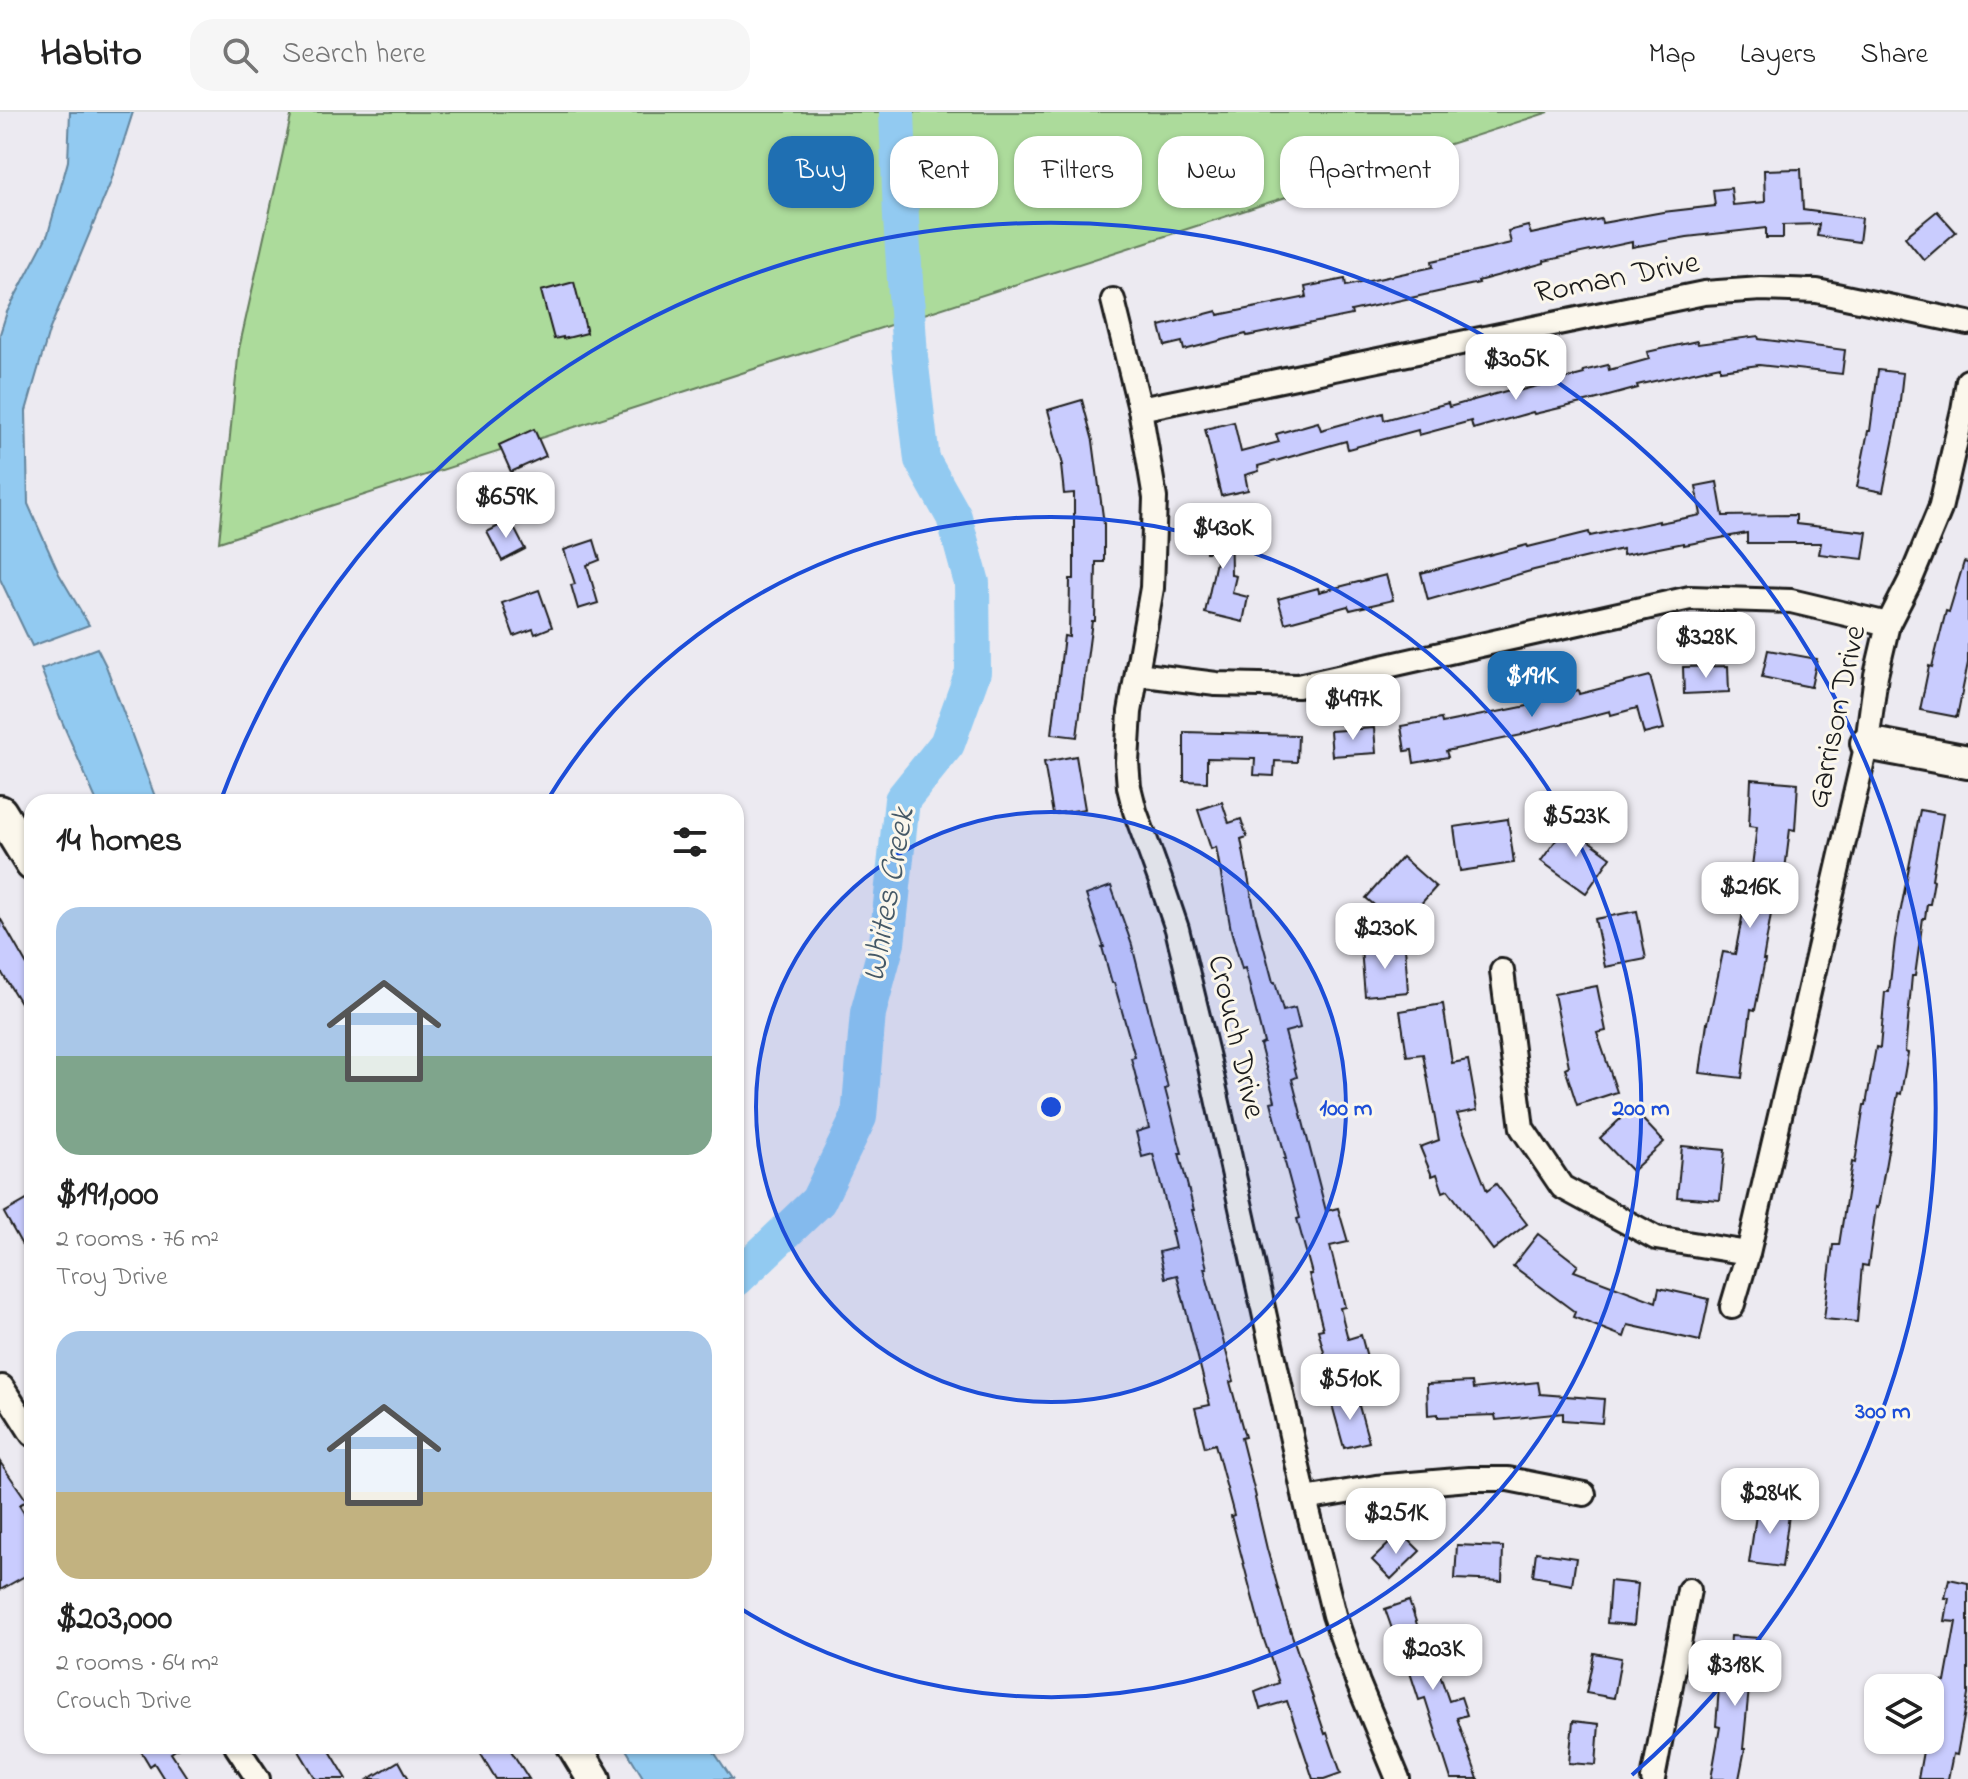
<!DOCTYPE html>
<html lang="en">
<head>
<meta charset="utf-8">
<style>
	body { margin:0; font-family:"Indie Flower",sans-serif; background:#f6f6f6; color:#222; height:100vh; display:flex; flex-direction:column; font-size:30px; white-space:nowrap }
	* { box-sizing:border-box; margin:0 }
	p { font-size:26px; color:#767676 }
	.icon { flex:none; width:44px; height:44px; fill:none; stroke:currentColor; stroke-width:2; stroke-linecap:round; stroke-linejoin:round }
	.map { position:relative; flex:1; overflow:hidden }
	.drawer { position:absolute; left:24px; top:682px; width:720px; height:960px; display:flex; flex-direction:column; background:#fff; border-radius:24px; box-shadow:0 2px 6px #0004 }
	.drawer>* { flex:none }
	.top-card { position:absolute; left:768px; top:24px; width:760px; height:72px; display:flex; gap:16px }
	.fabs { position:absolute; left:1864px; top:1562px; display:grid; gap:16px }
	.fabs a { display:grid; place-items:center; width:80px; height:80px; border-radius:16px; background:#fff; box-shadow:0 2px 6px #0004; font-size:40px }
	.price { position:absolute; translate:-50% -68px; padding:0 18px; border-radius:16px; background:#fff; color:#222; font-size:26px; line-height:52px; filter:drop-shadow(0 2px 4px #0008) }
	.price::after { content:''; position:absolute; left:50%; top:48px; width:24px; height:18px; margin-left:-12px; background:inherit; clip-path:polygon(0 0,100% 0,50% 100%) }
	.price.on { background:#1f6fb2; color:#fff }
	ul { padding:0; list-style:none }
	li { display:grid; align-content:center; gap:16px; height:424px; padding:0 32px }
	li span { display:grid; place-items:center; height:248px; border-radius:24px; color:#555 }
	li>.icon { margin-inline-start:auto }
	span .icon { width:144px; height:144px; fill:#fffc; stroke-width:1 }
	li b { font-size:34px }
	h2 { display:flex; justify-content:space-between; align-items:center; height:96px; padding:0 32px; font-size:34px }
	.tag { padding:0 28px; border-radius:24px; background:#fff; box-shadow:0 2px 6px #0004; font-size:28px; line-height:72px }
	.tag.on { background:#1f6fb2; color:#fff }
	header { display:flex; align-items:center; gap:48px; box-sizing:border-box; height:112px; padding:0 40px; background:#fff; border-bottom:2px solid #e0e0e0 }
	header strong { font-size:38px }
	nav { display:flex; gap:44px; margin-inline-start:auto; font-size:28px }
	.search { width:560px; height:72px; background:#f6f6f6; display:flex; align-items:center; gap:20px; box-sizing:border-box; padding:0 28px; border-radius:24px; color:#767676; font-size:30px }
	.map>svg:first-child { display:block }
</style>
</head>
<body>
<header>
<strong>Habito</strong>
<div class="search"><svg class="icon" aria-label="search" viewBox="0 0 24 24"><circle cx="10" cy="10" r="6"/><path d="M15 15l6 6"/></svg>Search here</div>
<nav><a>Map</a><a>Layers</a><a>Share</a></nav>
</header>
<div class="map">
<svg width="1968" height="1667" viewBox="0 0 1968 1667">
	<rect width="100%" height="100%" fill="#eceaf1"/>
	<filter id="ink" filterUnits="userSpaceOnUse"><feTurbulence type="fractalNoise" baseFrequency=".0125" numOctaves="2"/><feDisplacementMap in="SourceGraphic" scale="16" xChannelSelector="R" yChannelSelector="G"/><feConvolveMatrix kernelMatrix="1 2 1 2 8 2 1 2 1" color-interpolation-filters="sRGB"/></filter>
	<g filter="url(#ink)">
		<!-- green -->
		<polygon fill="#acdb9b" stroke="#647c5c" stroke-width="2" points="292,0 1549,0 219,430 239,237"/>
		<!-- water -->
		<g fill="#92caf1" stroke="#63849c" stroke-width="2">
			<polygon points="70,0 133,0 110,72 49,219 26,299 28,392 59,462 89,513 32,534 0,467 0,222 7,200 48,122 68,49"/>
			<polygon points="97,536 106,554 157,690 97,690 60,605 41,557"/>
			<polygon points="624,1634 710,1634 732,1667 644,1667"/>
		</g>
		<g fill="none" stroke-linecap="round" stroke-linejoin="round">
			<!-- river -->
			<polyline stroke="#92caf1" stroke-width="36" points="736,1167 818,1089 859,1005 868,901 887,831 902,688 947,632 973,560 972,471 954,405 922,348 910,245 901,106 897,0"/>
		</g>
		<!-- building -->
		<g fill="#c9ccfe" stroke="#1c1c1c" stroke-width="2">
			<polygon points="1801,57 1803,98 1862,106 1859,130 1817,124 1819,112 1783,113 1783,126 1766,126 1766,116 1687,125 1632,135 1632,130 1544,149 1544,151 1478,169 1479,171 1351,199 1352,203 1247,224 1246,222 1184,238 1182,230 1165,234 1160,214 1217,199 1218,203 1307,185 1305,175 1345,167 1346,174 1433,155 1432,149 1511,131 1508,119 1528,114 1531,122 1601,107 1602,111 1663,100 1715,94 1713,78 1731,76 1733,93 1765,90 1764,58"/>
			<polygon points="1937,99 1956,120 1924,148 1905,125"/>
			<polygon points="574,170 587,221 563,227 563,225 554,227 541,179"/>
			<polygon points="1758,224 1759,227 1845,238 1842,262 1759,253 1720,258 1720,254 1637,273 1638,276 1590,289 1534,302 1533,300 1473,317 1471,309 1419,323 1418,318 1348,337 1346,329 1258,354 1259,359 1245,363 1248,378 1221,384 1205,317 1234,310 1241,340 1279,330 1276,322 1318,310 1321,318 1383,301 1384,308 1448,291 1449,295 1513,277 1514,280 1584,262 1583,259 1608,253 1609,258 1649,247 1647,240 1697,229 1698,232"/>
			<polygon points="1878,258 1903,261 1898,306 1883,380 1857,375 1868,319 1870,319"/>
			<polygon points="1082,288 1093,329 1104,412 1104,450 1096,450 1095,509 1092,509 1077,625 1052,622 1064,524 1069,525 1070,467 1074,467 1074,381 1064,382 1061,353 1063,353 1048,298"/>
			<polygon points="534,317 546,344 511,360 499,333"/>
			<polygon points="1717,370 1723,404 1796,403 1796,412 1867,420 1863,447 1819,442 1821,431 1747,431 1747,421 1684,433 1684,431 1623,443 1622,437 1534,458 1428,488 1421,461 1527,433 1528,435 1589,420 1590,424 1659,409 1659,411 1701,403 1696,374"/>
			<polygon points="1230,401 1231,463 1236,464 1232,481 1248,485 1243,510 1205,501 1218,440 1206,440 1206,402"/>
			<polygon points="510,408 525,437 502,449 487,420"/>
			<polygon points="594,428 600,448 587,453 598,491 578,497 571,473 575,472 564,438"/>
			<polygon points="1964,450 1968,451 1968,551 1957,605 1920,598 1929,554 1932,555 1946,499 1949,500"/>
			<polygon points="1386,463 1393,488 1350,498 1348,494 1285,511 1278,487 1318,476 1319,480"/>
			<polygon points="539,478 552,515 535,522 533,517 514,524 502,491"/>
			<polygon points="1768,538 1817,547 1811,575 1762,565"/>
			<polygon points="1728,554 1729,580 1684,582 1683,555"/>
			<polygon points="1650,564 1664,617 1644,622 1637,596 1611,603 1610,599 1522,622 1522,623 1446,639 1448,645 1414,651 1412,638 1405,639 1401,614 1441,607 1442,611 1538,592 1537,588 1578,578 1579,582"/>
			<polygon points="1374,616 1376,641 1332,644 1330,619"/>
			<polygon points="1184,620 1298,623 1297,650 1275,649 1274,664 1254,663 1255,647 1207,646 1207,670 1184,669"/>
			<polygon points="1076,644 1085,697 1053,702 1044,650"/>
			<polygon points="1751,667 1798,671 1795,718 1790,717 1783,774 1776,773 1763,848 1765,848 1755,898 1751,897 1742,966 1700,961 1707,911 1708,911 1723,840 1735,842 1746,785 1748,786 1757,715 1749,714"/>
			<polygon points="1222,690 1229,711 1241,707 1247,725 1241,727 1255,802 1273,870 1275,870 1283,899 1295,896 1300,916 1285,920 1297,965 1292,967 1326,1099 1338,1096 1348,1130 1330,1134 1345,1195 1340,1196 1348,1227 1361,1223 1371,1260 1352,1265 1348,1250 1328,1255 1318,1218 1323,1217 1309,1162 1312,1162 1297,1107 1300,1106 1284,1047 1286,1047 1271,990 1275,989 1260,933 1264,931 1245,856 1242,857 1231,818 1216,735 1211,737 1198,698"/>
			<polygon points="1920,698 1943,702 1932,767 1934,768 1930,792 1927,792 1925,806 1923,806 1915,864 1912,864 1905,940 1908,941 1901,982 1898,981 1878,1096 1876,1095 1868,1154 1862,1153 1857,1210 1824,1207 1833,1133 1839,1133 1852,1050 1855,1051 1864,993 1866,993 1876,935 1880,936 1885,880 1889,880 1895,828"/>
			<polygon points="1508,707 1514,751 1460,759 1454,715"/>
			<polygon points="1567,713 1611,745 1586,781 1541,749"/>
			<polygon points="1402,745 1436,775 1400,815 1366,786"/>
			<polygon points="1111,774 1132,833 1168,976 1165,977 1182,1041 1179,1041 1194,1098 1192,1098 1207,1156 1204,1156 1234,1269 1230,1270 1245,1325 1241,1326 1256,1385 1255,1386 1267,1437 1286,1505 1325,1622 1327,1621 1341,1661 1324,1667 1313,1667 1287,1589 1260,1597 1255,1580 1279,1571 1262,1522 1231,1404 1234,1403 1215,1332 1205,1335 1195,1296 1210,1293 1177,1163 1165,1166 1159,1140 1175,1136 1171,1119 1173,1119 1153,1042 1142,1045 1136,1020 1149,1016 1131,946 1135,945 1114,871 1112,871 1102,835 1104,835 1086,783"/>
			<polygon points="1637,799 1646,847 1605,855 1595,807"/>
			<polygon points="0,806 32,862 32,910 0,858"/>
			<polygon points="1405,834 1408,880 1365,884 1361,837"/>
			<polygon points="1597,874 1606,919 1597,921 1617,980 1577,993 1565,956 1569,954 1554,882"/>
			<polygon points="1443,892 1452,951 1468,948 1477,998 1457,1002 1487,1079 1496,1072 1527,1112 1493,1138 1448,1078 1443,1080 1437,1062 1432,1064 1420,1035 1439,1028 1423,942 1407,944 1400,899"/>
			<polygon points="1632,996 1664,1030 1632,1059 1600,1026"/>
			<polygon points="1682,1034 1725,1038 1720,1088 1677,1085"/>
			<polygon points="32,1085 32,1151 4,1101"/>
			<polygon points="1538,1122 1578,1153 1574,1159 1656,1190 1659,1176 1709,1187 1700,1229 1628,1213 1624,1225 1573,1205 1575,1200 1513,1154"/>
			<polygon points="1472,1270 1473,1277 1538,1270 1540,1282 1604,1287 1602,1311 1563,1308 1563,1301 1496,1308 1495,1303 1438,1305 1438,1302 1428,1303 1427,1272"/>
			<polygon points="1356,1283 1369,1330 1344,1336 1331,1289"/>
			<polygon points="0,1350 27,1389 19,1393 32,1414 32,1460 0,1478"/>
			<polygon points="1762,1391 1790,1395 1782,1455 1749,1451 1756,1403 1761,1404"/>
			<polygon points="1401,1420 1420,1439 1391,1467 1372,1448"/>
			<polygon points="1457,1433 1503,1435 1502,1469 1455,1467"/>
			<polygon points="1536,1440 1576,1446 1572,1473 1549,1469 1549,1467 1533,1464"/>
			<polygon points="1949,1467 1968,1471 1968,1583 1957,1643 1953,1642 1948,1667 1918,1667 1925,1628 1930,1628 1930,1599 1936,1568 1945,1570 1956,1510 1945,1509 1949,1486 1945,1486"/>
			<polygon points="1610,1469 1638,1472 1634,1513 1607,1511"/>
			<polygon points="1409,1489 1427,1542 1432,1540 1449,1589 1461,1585 1467,1603 1457,1606 1478,1667 1451,1667 1425,1586 1419,1588 1402,1536 1399,1537 1385,1497"/>
			<polygon points="1731,1524 1759,1526 1756,1566 1750,1566 1743,1637 1745,1637 1739,1667 1711,1667 1720,1615 1716,1614 1719,1575 1727,1576"/>
			<polygon points="1594,1541 1621,1546 1614,1586 1586,1581"/>
			<polygon points="1573,1609 1599,1612 1596,1653 1569,1651"/>
			<polygon points="138,1634 182,1634 171,1641 188,1667 164,1667 154,1651 150,1654"/>
			<polygon points="296,1634 327,1634 347,1667 316,1667"/>
			<polygon points="476,1634 508,1634 529,1667 496,1667"/>
			<polygon points="399,1649 409,1667 369,1667"/>
		</g>
		<g fill="none" stroke-linecap="round" stroke-linejoin="round">
			<defs>
				<g id="street">
					<polyline points="1113,188 1140,297 1155,386 1152,476 1130,600 1127,650 1129,675 1135,699 1161,770 1177,817 1209,950 1305,1387 1334,1503 1358,1571 1398,1667"/>
					<polyline points="1140,297 1704,181 1761,177 1817,179 1968,211"/>
					<polyline points="1137,562 1216,572 1298,574 1690,486 1791,489 1888,512"/>
					<polyline points="1502,859 1522,1016 1562,1075 1656,1126 1748,1141"/>
					<polyline points="1732,1195 1748,1141 1867,631 1876,563 1888,512 1910,469 1940,397 1963,298 1968,269"/>
					<polyline points="2,1275 32,1322"/>
					<polyline points="1305,1387 1376,1375 1469,1367 1508,1367 1584,1382"/>
					<polyline points="236,1634 258,1667"/>
					<polyline points="1653,1667 1689,1478"/>
				</g>
				<g id="secondary">
					<polyline points="1867,631 1968,650"/>
					<polyline points="0,700 32,752"/>
					<polyline points="574,1634 594,1667"/>
				</g>
			</defs>
			<!-- street casing -->
			<use href="#street" stroke="#1c1c1c" stroke-width="28"/>
			<!-- secondary casing -->
			<use href="#secondary" stroke="#1c1c1c" stroke-width="38"/>
			<!-- street -->
			<use href="#street" stroke="#fbf7ec" stroke-width="22"/>
			<!-- secondary -->
			<use href="#secondary" stroke="#fbf7ec" stroke-width="32"/>
		</g>
	</g>
	<!-- distance rings -->
	<circle cx="1051" cy="995" r="295" fill="#1d4ed8" fill-opacity=".12"/>
	<g fill="none" stroke="#1d4ed8" stroke-width="4">
		<circle cx="1051" cy="995" r="295"/>
		<path d="M548 687A590 590 0 1 1 738 1495"/>
		<path d="M222 685A885 885 0 1 1 1632 1663"/>
	</g>
	<g text-anchor="middle" dominant-baseline="central" stroke-width="6" stroke-linejoin="round" paint-order="stroke">
		<!-- street labels -->
		<g font-size="32" fill="#1c1c1c" stroke="#fbf7ec">
			<text transform="translate(1617 167) rotate(-11)">Roman Drive</text>
			<text transform="translate(1838 605) rotate(-78)">Garrison Drive</text>
			<text transform="translate(1235 925) rotate(77)">Crouch Drive</text>
		</g>
		<!-- water labels -->
		<g font-size="34" font-style="italic" fill="#455967" stroke="#fbf7ec">
			<text transform="translate(890 783) rotate(-80)">Whites Creek</text>
		</g>
	</g>
	<circle cx="1051" cy="995" r="12" fill="#1d4ed8" stroke="#fbf7ec" stroke-width="4"/>
	<g font-size="24" text-anchor="middle" font-weight="bold" fill="#1d4ed8" stroke="#fbf7ec" stroke-width="6" stroke-linejoin="round" paint-order="stroke">
		<text x="1346" y="1003">100 m</text>
		<text x="1641" y="1003">200 m</text>
		<text x="1883" y="1306">300 m</text>
	</g>
</svg>
<div class="fabs">
<a><svg class="icon" aria-label="layers" viewBox="0 0 24 24"><path d="M12 4l9 5-9 5-9-5zM3 14l9 5 9-5"/></svg></a>
</div>
<b class="price" style="left:1516px;top:290px">$305K</b>
<b class="price" style="left:506px;top:428px">$659K</b>
<b class="price" style="left:1223px;top:459px">$430K</b>
<b class="price" style="left:1706px;top:568px">$328K</b>
<b class="price on" style="left:1532px;top:607px">$191K</b>
<b class="price" style="left:1353px;top:630px">$497K</b>
<b class="price" style="left:1576px;top:747px">$523K</b>
<b class="price" style="left:1750px;top:818px">$216K</b>
<b class="price" style="left:1385px;top:859px">$230K</b>
<b class="price" style="left:1350px;top:1310px">$510K</b>
<b class="price" style="left:1770px;top:1424px">$284K</b>
<b class="price" style="left:1396px;top:1444px">$251K</b>
<b class="price" style="left:1433px;top:1580px">$203K</b>
<b class="price" style="left:1735px;top:1596px">$318K</b>
<div class="top-card">
<a class="tag on">Buy</a>
<a class="tag">Rent</a>
<a class="tag">Filters</a>
<a class="tag">New</a>
<a class="tag">Apartment</a>
</div>
<section class="drawer">
<h2>14 homes<svg class="icon" aria-label="filters" viewBox="0 0 24 24"><path d="M4 7h16M4 17h16"/><circle cx="9" cy="7" r="2"/><circle cx="15" cy="17" r="2"/></svg></h2>
<ul>
<li><span style="background:linear-gradient(#a9c7e8 60%,#7fa58c 0)"><svg class="icon" aria-label="home" viewBox="0 0 24 24"><path d="M3 11l9-7 9 7M6 9v11h12V9"/></svg></span><div><b>$191,000</b><p>2 rooms · 76 m²</p><p>Troy Drive</p></div></li>
<li><span style="background:linear-gradient(#a9c7e8 65%,#c2b280 0)"><svg class="icon" aria-label="home" viewBox="0 0 24 24"><path d="M3 11l9-7 9 7M6 9v11h12V9"/></svg></span><div><b>$203,000</b><p>2 rooms · 64 m²</p><p>Crouch Drive</p></div></li>
</ul>
</section>
</div>
</body>
</html>
